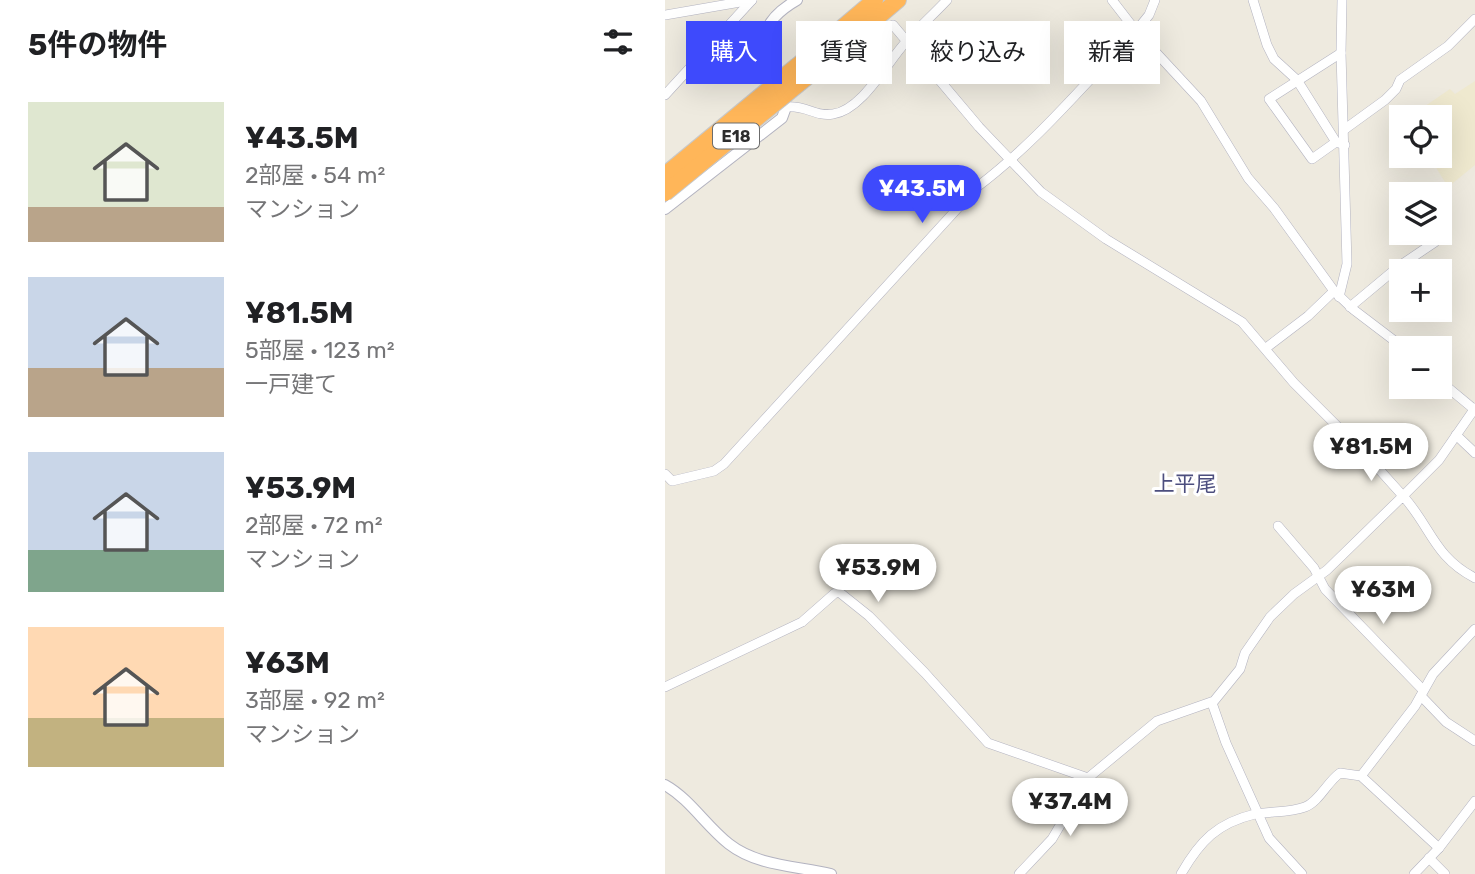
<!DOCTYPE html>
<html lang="ja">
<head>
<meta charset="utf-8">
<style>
	body { margin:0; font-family:Rubik,"Noto Sans JP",sans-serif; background:#f2f2f2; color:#202124; height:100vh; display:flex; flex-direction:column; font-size:26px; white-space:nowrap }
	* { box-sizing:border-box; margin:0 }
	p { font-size:23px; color:#757577 }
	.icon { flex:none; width:38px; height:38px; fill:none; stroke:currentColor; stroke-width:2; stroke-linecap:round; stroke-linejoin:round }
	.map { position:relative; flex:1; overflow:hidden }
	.sheet { display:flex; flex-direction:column; background:#fff; width:665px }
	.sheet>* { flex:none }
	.banner { position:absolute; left:21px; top:21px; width:665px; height:63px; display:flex; gap:14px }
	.fabs { position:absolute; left:724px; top:105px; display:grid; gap:14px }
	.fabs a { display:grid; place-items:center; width:63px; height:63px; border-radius:0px; background:#fff; box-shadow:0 7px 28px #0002; font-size:35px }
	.price { position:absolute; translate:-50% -60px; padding:0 16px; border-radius:24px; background:#fff; color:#222; font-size:23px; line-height:46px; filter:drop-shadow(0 2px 4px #0008) }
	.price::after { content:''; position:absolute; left:50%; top:42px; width:21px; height:16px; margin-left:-10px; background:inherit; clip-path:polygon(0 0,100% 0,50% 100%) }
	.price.on { background:#3e4afc; color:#fff }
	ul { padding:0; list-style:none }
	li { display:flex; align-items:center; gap:21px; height:175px; padding:0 28px }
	li span { display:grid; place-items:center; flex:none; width:196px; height:140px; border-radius:0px; color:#555 }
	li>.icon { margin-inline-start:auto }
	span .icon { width:84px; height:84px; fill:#fffc; stroke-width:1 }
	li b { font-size:30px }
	h2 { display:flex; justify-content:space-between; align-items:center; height:84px; padding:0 28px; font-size:30px }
	.tag { padding:0 24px; border-radius:0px; background:#fff; box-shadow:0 7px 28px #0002; font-size:24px; line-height:63px }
	.tag.on { background:#3e4afc; color:#fff }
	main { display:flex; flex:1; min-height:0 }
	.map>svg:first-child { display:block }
</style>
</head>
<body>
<main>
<section class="sheet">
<h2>5件の物件<svg class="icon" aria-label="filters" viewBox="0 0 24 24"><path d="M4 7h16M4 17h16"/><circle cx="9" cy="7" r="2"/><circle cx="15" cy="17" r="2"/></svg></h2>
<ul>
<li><span style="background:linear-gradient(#dfe7d0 75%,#b9a48a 0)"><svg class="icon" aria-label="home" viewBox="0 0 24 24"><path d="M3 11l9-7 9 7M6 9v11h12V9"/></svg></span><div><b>¥43.5M</b><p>2部屋 · 54 m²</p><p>マンション</p></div></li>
<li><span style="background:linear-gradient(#c9d6e8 65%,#b9a48a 0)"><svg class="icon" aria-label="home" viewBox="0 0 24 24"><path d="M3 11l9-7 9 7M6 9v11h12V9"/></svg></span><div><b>¥81.5M</b><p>5部屋 · 123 m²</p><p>一戸建て</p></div></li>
<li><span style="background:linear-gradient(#c9d6e8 70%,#7fa58c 0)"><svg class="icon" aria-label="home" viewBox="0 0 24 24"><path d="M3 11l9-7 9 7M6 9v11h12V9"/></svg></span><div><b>¥53.9M</b><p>2部屋 · 72 m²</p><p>マンション</p></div></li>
<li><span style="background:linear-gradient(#ffd9b3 65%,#c2b280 0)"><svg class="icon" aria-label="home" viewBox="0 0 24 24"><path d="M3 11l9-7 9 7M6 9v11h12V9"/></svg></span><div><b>¥63M</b><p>3部屋 · 92 m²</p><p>マンション</p></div></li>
</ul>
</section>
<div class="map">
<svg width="810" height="874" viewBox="0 0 810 874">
	<rect width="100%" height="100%" fill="#eeeadf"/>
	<!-- education -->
	<polygon fill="#efe9cf" points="810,81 810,165 783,187 764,156 775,156 775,117 744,117 785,89 790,94"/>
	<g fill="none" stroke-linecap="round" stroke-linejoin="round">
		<defs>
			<g id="minor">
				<polyline points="447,0 471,31 536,101 583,178 609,208 669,291 689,310 739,348"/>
				<polyline points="588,0 602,45 609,59 632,80 671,142"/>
				<polyline points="0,15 87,0"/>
				<polyline points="228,25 314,127 376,192 441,239 577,322 629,383 703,457 738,496 774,460 810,408"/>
				<polyline points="676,53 604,99 647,159 671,142 680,145"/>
				<polyline points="0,95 87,0"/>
				<path d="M121,107C142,105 150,117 168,114C197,110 221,64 240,43C253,28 268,15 282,0"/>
				<polyline points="680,129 720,100 731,89 735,80 783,46 810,19"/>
				<polyline points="674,297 682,264 676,53 677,0"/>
				<polyline points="685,307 733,267 770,242"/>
				<polyline points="601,348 643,316 669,291"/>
				<polyline points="775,381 810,410"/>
				<polyline points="791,435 810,453"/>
				<path d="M0,474L7,481L49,471L59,464L312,187C373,141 418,85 471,31L484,15L490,0"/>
				<polyline points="613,526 649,568 660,589 758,690"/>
				<polyline points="0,687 137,622 170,593 174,592 204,616 260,673 323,743 423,778"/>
				<polyline points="756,696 781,722 810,741"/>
				<polyline points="547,703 561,743 604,838 637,874"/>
				<polyline points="696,776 750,706 768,674 810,629"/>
				<polyline points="764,858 780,874"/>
				<path d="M354,874L387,839L423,778L492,721L549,701L575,669L580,653L605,617L629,594L662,570L738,496C766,527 769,557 810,578"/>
				<path d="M516,874C535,841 552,823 590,814C606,811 624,813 640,807C654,802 662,782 675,773L696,776L774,848"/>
				<polyline points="749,874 774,848 810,801"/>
			</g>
			<g id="tertiary">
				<path d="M0,209L117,118L121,107L120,101C105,58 78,31 132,0"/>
				<path d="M0,785C25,799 41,826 64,844C92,866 132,866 166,874"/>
			</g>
			<g id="motorway">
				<polyline points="132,66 210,0"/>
				<polyline points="142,77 233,0"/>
			</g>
		</defs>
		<!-- minor casing -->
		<use href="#minor" stroke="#b3b3c0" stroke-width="10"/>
		<!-- tertiary casing -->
		<use href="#tertiary" stroke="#b3b3c0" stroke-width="12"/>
		<!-- motorway casing -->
		<use href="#motorway" stroke="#c8c8c8" stroke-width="18"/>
		<!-- minor -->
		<use href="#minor" stroke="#fff" stroke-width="9"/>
		<!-- tertiary -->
		<use href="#tertiary" stroke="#fff" stroke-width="10"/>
		<!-- motorway -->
		<use href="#motorway" stroke="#ffb659" stroke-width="16"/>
		<defs>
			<g id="motorway-bridge">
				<polyline points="0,175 132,66"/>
				<polyline points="0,193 142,77"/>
			</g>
		</defs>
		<!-- motorway-bridge casing -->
		<use href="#motorway-bridge" stroke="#c8c8c8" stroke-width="18" stroke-linecap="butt"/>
		<!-- motorway-bridge -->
		<use href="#motorway-bridge" stroke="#ffb659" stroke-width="16"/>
	</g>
	<g text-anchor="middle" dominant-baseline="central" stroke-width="6" stroke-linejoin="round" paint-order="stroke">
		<!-- shield labels -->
		<rect fill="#fff" stroke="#6c6c6c" stroke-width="2" x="48" y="123.5" width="46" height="25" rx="5"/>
		<g font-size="16" font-weight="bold" fill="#2d2d2d">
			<text x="71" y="136">E18</text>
		</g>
		<!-- quarter labels -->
		<g font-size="21" fill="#4c4e7e" stroke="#fff">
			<text x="520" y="483">上平尾</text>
		</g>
	</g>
</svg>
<div class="fabs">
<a><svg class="icon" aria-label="locate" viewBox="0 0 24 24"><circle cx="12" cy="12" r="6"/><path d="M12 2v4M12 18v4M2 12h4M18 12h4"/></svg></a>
<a><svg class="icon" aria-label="layers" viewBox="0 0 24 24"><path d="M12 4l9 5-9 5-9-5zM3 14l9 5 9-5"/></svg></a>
<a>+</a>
<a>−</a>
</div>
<b class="price on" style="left:257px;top:225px">¥43.5M</b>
<b class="price" style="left:706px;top:483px">¥81.5M</b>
<b class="price" style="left:213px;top:604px">¥53.9M</b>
<b class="price" style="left:718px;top:626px">¥63M</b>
<b class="price" style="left:405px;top:838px">¥37.4M</b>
<div class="banner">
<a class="tag on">購入</a>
<a class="tag">賃貸</a>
<a class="tag">絞り込み</a>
<a class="tag">新着</a>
</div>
</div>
</main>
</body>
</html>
